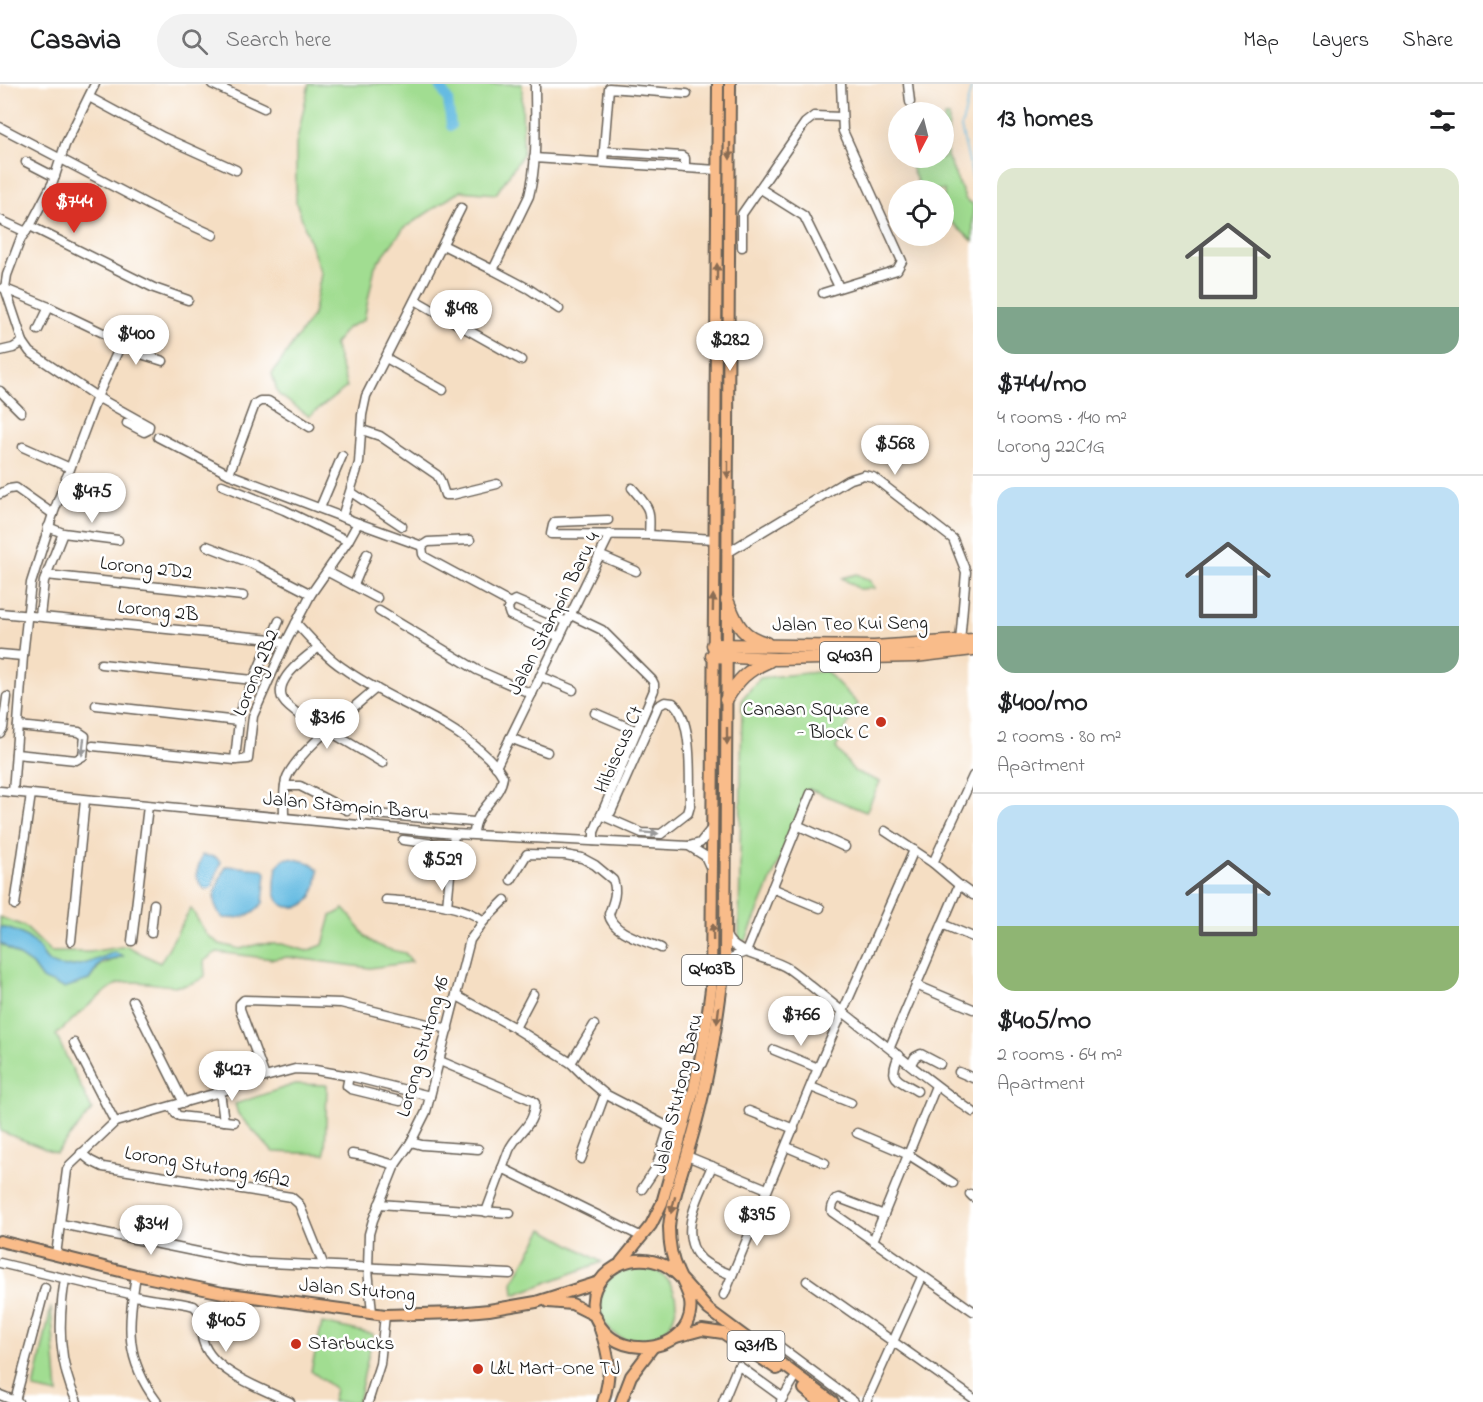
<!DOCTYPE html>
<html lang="en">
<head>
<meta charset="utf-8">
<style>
	body { margin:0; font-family:"Indie Flower",sans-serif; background:#f2f2f2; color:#202124; height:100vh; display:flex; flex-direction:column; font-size:22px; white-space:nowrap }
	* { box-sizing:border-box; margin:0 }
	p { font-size:20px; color:#757577 }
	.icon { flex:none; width:33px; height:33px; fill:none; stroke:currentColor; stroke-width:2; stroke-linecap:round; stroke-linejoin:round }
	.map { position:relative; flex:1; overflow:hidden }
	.panel { display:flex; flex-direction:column; background:#fff; width:510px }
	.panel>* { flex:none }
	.needle { width:39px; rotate:187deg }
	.controls { position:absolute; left:888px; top:18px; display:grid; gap:12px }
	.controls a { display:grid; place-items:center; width:66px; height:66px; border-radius:50%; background:#fff; box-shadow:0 6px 24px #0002; font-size:30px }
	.price { position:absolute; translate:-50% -51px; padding:0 14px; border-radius:21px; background:#fff; color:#222; font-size:20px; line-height:39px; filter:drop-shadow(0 2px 3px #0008) }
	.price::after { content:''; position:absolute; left:50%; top:36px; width:18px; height:14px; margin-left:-9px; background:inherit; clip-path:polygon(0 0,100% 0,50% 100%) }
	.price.on { background:#d93025; color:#fff }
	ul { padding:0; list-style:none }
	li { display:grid; align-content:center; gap:12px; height:318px; padding:0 24px }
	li+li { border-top:2px solid #e0e0e0 }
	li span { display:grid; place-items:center; height:186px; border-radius:18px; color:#555 }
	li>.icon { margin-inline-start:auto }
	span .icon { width:108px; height:108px; fill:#fffc; stroke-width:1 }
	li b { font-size:26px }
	h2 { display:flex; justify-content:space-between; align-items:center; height:72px; padding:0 24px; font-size:26px }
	header { display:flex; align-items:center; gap:36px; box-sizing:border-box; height:84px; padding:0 30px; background:#fff; border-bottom:2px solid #e0e0e0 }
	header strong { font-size:28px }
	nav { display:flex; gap:33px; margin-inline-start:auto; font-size:21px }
	.search { width:420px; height:54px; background:#f2f2f2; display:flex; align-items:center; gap:15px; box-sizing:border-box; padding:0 21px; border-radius:33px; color:#757577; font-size:22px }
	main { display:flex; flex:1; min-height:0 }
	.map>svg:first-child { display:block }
</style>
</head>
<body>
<header>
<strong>Casavia</strong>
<div class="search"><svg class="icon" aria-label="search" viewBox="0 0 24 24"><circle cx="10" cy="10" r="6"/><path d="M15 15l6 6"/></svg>Search here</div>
<nav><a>Map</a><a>Layers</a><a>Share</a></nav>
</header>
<main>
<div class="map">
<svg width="973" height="1318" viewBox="0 0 973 1318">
	<rect width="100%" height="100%" fill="#fff"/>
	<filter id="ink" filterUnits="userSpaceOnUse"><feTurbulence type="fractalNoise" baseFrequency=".0167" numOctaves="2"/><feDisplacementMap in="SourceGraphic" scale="12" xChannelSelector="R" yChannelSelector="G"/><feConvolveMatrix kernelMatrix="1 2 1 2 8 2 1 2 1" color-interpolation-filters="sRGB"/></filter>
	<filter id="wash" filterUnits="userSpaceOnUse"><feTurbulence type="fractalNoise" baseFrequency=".008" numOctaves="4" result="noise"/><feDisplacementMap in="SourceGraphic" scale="24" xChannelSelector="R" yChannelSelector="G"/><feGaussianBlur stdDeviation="1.35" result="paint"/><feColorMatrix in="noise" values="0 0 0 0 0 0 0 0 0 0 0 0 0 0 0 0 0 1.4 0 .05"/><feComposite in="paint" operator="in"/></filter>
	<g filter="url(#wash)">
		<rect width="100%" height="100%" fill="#f5dec3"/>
		<!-- green -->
		<g fill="#a1dd91" stroke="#5e7c56" stroke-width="1.5">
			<polygon points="309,0 522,0 523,70 496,110 460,107 404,144 375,182 364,236 347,244 334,260 347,303 309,332 278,310 272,290 313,231 321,190 296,118 296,60"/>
			<polygon points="944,32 949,32 947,72 966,116 973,120 973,157 944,132 944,106 921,106 907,74 944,74"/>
			<polygon points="857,490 870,497 875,504 859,505 842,494"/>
			<polygon points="826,587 858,620 836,664 854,687 880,698 866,728 809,705 746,856 739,856 742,615 760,594"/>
			<path d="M191,824L206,850L220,860L240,865L259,860H282L307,867L323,861L331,832L344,825C352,833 356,839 362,848C371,862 390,866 405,869L412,878L370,884L288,873L273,875L217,868L204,877L205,892C180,913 149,893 120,899C110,900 67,941 56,951L92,1026L56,1069L0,1047V859L32,881L42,895L89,896L100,881L122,872L114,869C96,876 66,891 48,877C43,873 41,866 37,862C26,850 14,846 0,843V833L24,842L51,868H89L127,862L160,879Z"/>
			<polygon points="295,1000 327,1001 325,1070 273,1068 238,1030 235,1020"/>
			<polygon points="543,1145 602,1178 514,1211 513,1198"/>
			<circle cx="638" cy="1220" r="38"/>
			<polygon points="51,1223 58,1310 34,1305"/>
			<polygon points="322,1239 373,1250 358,1318 332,1318 335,1305 311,1287"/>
		</g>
		<!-- water -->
		<g fill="#65bbe2" stroke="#406c7f" stroke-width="1.5">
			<polygon points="202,771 215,773 221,778 212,803 206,806 201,802 196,791"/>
			<path d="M290,774L311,779L318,786C318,803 311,826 290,823C285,823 280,820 278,816C272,807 276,792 277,782L284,775Z"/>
			<path d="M226,782L263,785L266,789L263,819C250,833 241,835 223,834C206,817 218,800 226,782Z"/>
			<path d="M0,843C14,846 26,850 37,862C41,866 43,873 48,877C66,891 96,876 114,868L123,872L101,878L89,896L64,904L42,895L32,881L0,859Z"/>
		</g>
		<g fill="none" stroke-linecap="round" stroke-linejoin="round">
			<!-- stream -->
			<polyline stroke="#65bbe2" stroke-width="1.5" points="972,0 961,44 973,95"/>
			<!-- river -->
			<polyline stroke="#65bbe2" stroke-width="10" points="439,0 448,16 451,42"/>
		</g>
	</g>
	<g filter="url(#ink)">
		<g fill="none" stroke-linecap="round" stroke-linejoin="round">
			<defs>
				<g id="minor">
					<polyline points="212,0 264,24"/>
					<path d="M535,0C535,37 538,77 529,112L493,186L529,205L559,225"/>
					<polyline points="908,0 910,18"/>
					<polyline points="89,13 163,53 236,86"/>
					<polyline points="0,43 162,128 213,151"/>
					<polyline points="604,67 682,72 685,74 685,84"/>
					<polyline points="534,74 717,86"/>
					<polyline points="26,78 55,93"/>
					<polyline points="603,78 609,4 687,10"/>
					<polyline points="761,105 804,132 839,203"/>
					<polyline points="0,136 26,148"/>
					<polyline points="30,142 154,204 188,216"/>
					<polyline points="443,161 493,186"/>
					<polyline points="742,163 742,130 805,39 814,32 841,33"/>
					<polyline points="3,204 49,223 122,258 97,313 149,342 148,346 144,348 127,339"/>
					<polyline points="823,209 897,186 902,177 843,47 841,0"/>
					<polyline points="415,216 521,276"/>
					<polyline points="38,246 49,223"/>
					<polyline points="122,258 141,270 163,277"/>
					<polyline points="0,267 13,264 23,258 5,204 7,191 21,154 30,142 53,98 65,61 95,0"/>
					<polyline points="386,274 443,306"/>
					<polyline points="0,307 21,328"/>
					<polyline points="362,346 380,352 437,391 440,396 445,411 452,411 497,400"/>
					<polyline points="158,353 229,390"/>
					<polyline points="23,363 70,384"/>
					<polyline points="66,394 112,413"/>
					<polyline points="222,401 284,426 348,457"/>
					<path d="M632,404C649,424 651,424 649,451"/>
					<polyline points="351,408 402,442"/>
					<polyline points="0,410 9,405 16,404 53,430"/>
					<polyline points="320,424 342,372"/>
					<polyline points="342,433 359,379 362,331 366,312 461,124"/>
					<polyline points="608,436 555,438 553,441 551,450 649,451 714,455"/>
					<polyline points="358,439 422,462"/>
					<polyline points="48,443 63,449 118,456"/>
					<polyline points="207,462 253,480 311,510"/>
					<polyline points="422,462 423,470 425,473 510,519"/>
					<polyline points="422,462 428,458 470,456"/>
					<polyline points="727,469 848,396 864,391 873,393 953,455 966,488 960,558"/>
					<polyline points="599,471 636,487"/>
					<polyline points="328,488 377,514"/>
					<polyline points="46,491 243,512"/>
					<polyline points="354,501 367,470"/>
					<polyline points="379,527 477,586 532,610"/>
					<polyline points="0,529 272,555 285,560"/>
					<polyline points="571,531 602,546 652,596 654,600 654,606 594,748 594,757"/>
					<polyline points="40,532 44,497 63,449"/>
					<path d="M296,539C311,555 325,572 343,584C388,617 440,630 482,668C490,675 498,683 503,693C500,715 474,725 474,750"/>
					<polyline points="560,553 510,531 508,525 510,519 515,516 567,538"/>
					<polyline points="0,570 23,572"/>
					<polyline points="101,580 253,596"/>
					<polyline points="540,592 573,606"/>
					<polyline points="96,621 238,637"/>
					<polyline points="595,629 637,647"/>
					<path d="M305,635C298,630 287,623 283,616C272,596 306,573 319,563"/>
					<polyline points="329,647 383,679"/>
					<polyline points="0,649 3,644 7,613"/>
					<polyline points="510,654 547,668"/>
					<polyline points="93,662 235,676 248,675 253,632 285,560 311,510 348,457 358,439 229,390 255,320 260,317 268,317 310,343"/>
					<polyline points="16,670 76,676 83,672 85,652 79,648 18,642"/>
					<polyline points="235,676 240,627 279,537"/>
					<polyline points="496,683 610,450"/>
					<polyline points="973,692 933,779 959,801 973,811"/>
					<polyline points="285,702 300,702 306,705 347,726"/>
					<polyline points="0,707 454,750 689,762 705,772 711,785"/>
					<polyline points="13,708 23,572 31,499 53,430 97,313 30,268 23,258"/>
					<polyline points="374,730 474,738"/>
					<path d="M601,731L642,749L661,750L688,729L690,722C689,695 694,637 673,619L665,618L658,622L611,728L609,729L603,727"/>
					<path d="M284,733C284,722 283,707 286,696C293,671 355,623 376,604"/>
					<polyline points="797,741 845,763"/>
					<polyline points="885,747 933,779"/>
					<polyline points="403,756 452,762"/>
					<polyline points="689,762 700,759 712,744"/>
					<path d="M511,796L527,770L565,771L582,774L595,781L613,796C618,808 613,819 609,830C611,849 646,857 661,864"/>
					<polyline points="772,804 820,824"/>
					<path d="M386,816C419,819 456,817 484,837"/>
					<polyline points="15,821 31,710"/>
					<polyline points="447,822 454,750"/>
					<polyline points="942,840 973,853"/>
					<polyline points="151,849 154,820"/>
					<path d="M726,851C733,872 773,873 789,885C807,898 825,914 843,928C886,961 928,997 973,1028"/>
					<polyline points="71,857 85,716"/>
					<polyline points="132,857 148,722"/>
					<polyline points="746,868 811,709"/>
					<polyline points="725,876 746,868"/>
					<polyline points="916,901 973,925"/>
					<polyline points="457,912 515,944 571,979 586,994 605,1010 682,1050"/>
					<polyline points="133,917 184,1019"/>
					<polyline points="515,944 533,910"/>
					<polyline points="74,959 115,1038"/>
					<polyline points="890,963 959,801"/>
					<polyline points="774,966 818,984"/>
					<path d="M899,971C888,996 896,994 917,1007"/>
					<path d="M440,977L532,1016L535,1019C534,1043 518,1047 509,1066L486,1128"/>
					<polyline points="571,979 594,941"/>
					<polyline points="911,980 915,973 921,970 940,980"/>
					<polyline points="959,988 973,994"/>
					<polyline points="349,992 347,1002 351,1005 400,1017"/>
					<polyline points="265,993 240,925 240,920 244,916 341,919 448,945"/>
					<polyline points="811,1003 851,1019"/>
					<polyline points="220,1008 224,1037"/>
					<polyline points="172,1022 176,1030 179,1032 234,1038"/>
					<polyline points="749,1027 794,1045"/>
					<polyline points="857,1049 909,1071 953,1099"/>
					<polyline points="411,1058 422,1061 478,1065"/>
					<polyline points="787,1063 825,1079"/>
					<polyline points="81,1069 91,1077 103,1083 291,1113 299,1120 324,1182"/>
					<polyline points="352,1070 364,1072 395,1081"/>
					<polyline points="687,1072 767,1105"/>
					<polyline points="581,1075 605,1010"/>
					<path d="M712,1082C701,1109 675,1150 702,1176C710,1183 722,1187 732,1191"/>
					<polyline points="502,1084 642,1153"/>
					<polyline points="642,1105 656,1084 669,1043"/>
					<polyline points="970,1110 973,1113"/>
					<polyline points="379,1120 510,1129"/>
					<path d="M884,1131L839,1114C834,1115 831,1124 832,1128L973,1227"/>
					<polyline points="61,1140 247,1178 510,1190"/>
					<polyline points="873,1157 936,1002"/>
					<polyline points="56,1171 67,1086 70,1081 115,1038 220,1008 265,993 295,985 315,986 349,992 430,1012"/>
					<path d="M0,1179L126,1209C147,1218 171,1215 194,1222C204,1230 199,1245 203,1257C212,1288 263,1305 290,1318"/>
					<path d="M136,1191C128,1242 124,1274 157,1318"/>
					<path d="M65,1195C58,1237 58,1279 77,1318"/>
					<polyline points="807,1197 973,1314"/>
					<polyline points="724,1211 818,984 914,766"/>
					<polyline points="372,1229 368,1185 369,1150 373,1136 395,1081 411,1058 426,1028 470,856 484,837 505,816"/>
					<polyline points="775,1259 854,1318"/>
					<polyline points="0,1311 18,1318"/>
					<polyline points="15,1317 45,1204"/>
					<polyline points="781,1317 793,1297"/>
					<polyline points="368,1318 380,1280 385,1231"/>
					<polyline points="723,1318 737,1284 739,1282 782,1313"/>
					<polyline points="866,1318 922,1193"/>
				</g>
				<g id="major">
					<path d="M730,0L725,876C719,923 713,969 702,1015C696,1042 688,1068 680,1094C676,1110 670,1127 669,1143C669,1158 671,1174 678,1188C686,1206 696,1219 687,1239C673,1268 626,1271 605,1248C569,1210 618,1159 664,1181C680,1189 696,1213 709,1226L833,1318"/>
					<polyline points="0,1157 136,1191 223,1209 385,1231 457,1229 489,1226 536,1218 599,1198"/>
					<polyline points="621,1178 651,1141 662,1119 694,1005 704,956 711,905 718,0"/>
					<polyline points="548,1218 572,1220 596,1232"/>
					<path d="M600,1245C610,1273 612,1289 603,1318"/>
					<polyline points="676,1253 702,1246 723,1249 777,1285"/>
					<polyline points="804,1305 820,1318"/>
					<polyline points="621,1318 631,1292 653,1263"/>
				</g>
				<g id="highway">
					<path d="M727,516C737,539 740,552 766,559"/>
					<polyline points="713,561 874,563 973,556"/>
					<polyline points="712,572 776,575 915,572 973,565"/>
					<path d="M726,616C739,595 746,587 769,577"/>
				</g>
			</defs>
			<!-- minor casing -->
			<use href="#minor" stroke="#686056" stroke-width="11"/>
			<!-- major casing -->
			<use href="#major" stroke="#686056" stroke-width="14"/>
			<!-- highway casing -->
			<use href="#highway" stroke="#686056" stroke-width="15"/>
			<!-- minor -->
			<use href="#minor" stroke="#fff" stroke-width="8"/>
			<!-- major -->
			<use href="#major" stroke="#f9bc8a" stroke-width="10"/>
			<!-- highway -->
			<use href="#highway" stroke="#f9bc8a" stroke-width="12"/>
		</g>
		<!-- one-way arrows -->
		<defs><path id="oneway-solid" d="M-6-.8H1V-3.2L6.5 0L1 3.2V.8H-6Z" transform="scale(1.5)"/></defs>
		<g fill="#8a6c53">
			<use href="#oneway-solid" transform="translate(730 67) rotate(90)"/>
			<use href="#oneway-solid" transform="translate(717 188) rotate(-90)"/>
			<use href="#oneway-solid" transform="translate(728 386) rotate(90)"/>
			<use href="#oneway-solid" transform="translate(713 519) rotate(-89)"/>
			<use href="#oneway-solid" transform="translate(727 652) rotate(90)"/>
			<use href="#oneway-solid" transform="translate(713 848) rotate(-91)"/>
			<use href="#oneway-solid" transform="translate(718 931) rotate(97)"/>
			<use href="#oneway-solid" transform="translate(673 1121) rotate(104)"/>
		</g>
		<g fill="#999">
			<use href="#oneway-solid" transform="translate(83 663) rotate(97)"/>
			<use href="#oneway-solid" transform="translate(650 749) rotate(5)"/>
		</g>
	</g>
	<!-- markers -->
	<g fill="#c8321e" stroke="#fff" stroke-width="2">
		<circle cx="881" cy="638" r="6"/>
		<circle cx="296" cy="1260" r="6"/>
		<circle cx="478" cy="1285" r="6"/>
	</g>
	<g text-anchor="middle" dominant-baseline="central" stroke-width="5" stroke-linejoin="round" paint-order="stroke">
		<!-- shield labels -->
		<g fill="#fff" stroke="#606060" stroke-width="1.5">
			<rect x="820" y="558" width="60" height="30" rx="4.5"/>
			<rect x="682" y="871" width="60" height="30" rx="4.5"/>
			<rect x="727.5" y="1247" width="57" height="30" rx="4.5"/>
		</g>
		<g font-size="18" font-weight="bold" fill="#1c1c1c">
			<text x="850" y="573">Q403A</text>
			<text x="712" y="886">Q403B</text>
			<text x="756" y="1262">Q311B</text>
		</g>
		<!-- street labels -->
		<g font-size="20" fill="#1c1c1c" stroke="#fff">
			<text transform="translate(146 485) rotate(6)">Lorong 2D2</text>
			<text transform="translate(158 528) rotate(6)">Lorong 2B</text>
			<text transform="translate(555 530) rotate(-63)">Jalan Stampin Baru 4</text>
			<text transform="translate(850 541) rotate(-1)">Jalan Teo Kui Seng</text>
			<text transform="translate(257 589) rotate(-68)">Lorong 2B2</text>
			<text transform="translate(620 666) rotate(-66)">Hibiscus Ct</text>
			<text transform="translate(346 723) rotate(5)">Jalan Stampin Baru</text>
			<text transform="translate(424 963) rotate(-74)">Lorong Stutong 16</text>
			<text transform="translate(679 1010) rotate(-77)">Jalan Stutong Baru</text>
			<text transform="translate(207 1084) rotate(10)">Lorong Stutong 16A2</text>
			<text transform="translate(357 1207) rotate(5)">Jalan Stutong</text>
		</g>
		<!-- poi labels -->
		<g font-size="20" fill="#1c1c1c" stroke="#fff" text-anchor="start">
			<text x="869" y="626" text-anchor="end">Canaan Square<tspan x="869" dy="23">- Block C</tspan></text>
			<text x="308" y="1260">Starbucks</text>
			<text x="490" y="1285">L&amp;L Mart-One TJ</text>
		</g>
	</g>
</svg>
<div class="controls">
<a><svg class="needle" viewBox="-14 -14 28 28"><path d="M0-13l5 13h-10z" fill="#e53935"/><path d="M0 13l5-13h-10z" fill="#757577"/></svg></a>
<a><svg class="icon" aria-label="locate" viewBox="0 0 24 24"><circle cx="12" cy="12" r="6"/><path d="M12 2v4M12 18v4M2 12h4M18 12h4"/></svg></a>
</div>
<b class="price on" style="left:74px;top:150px">$744</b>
<b class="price" style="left:461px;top:257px">$498</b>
<b class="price" style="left:136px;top:282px">$400</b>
<b class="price" style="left:730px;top:288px">$282</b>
<b class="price" style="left:895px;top:392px">$568</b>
<b class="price" style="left:92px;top:440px">$475</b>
<b class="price" style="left:327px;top:666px">$316</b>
<b class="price" style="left:442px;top:808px">$529</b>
<b class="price" style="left:801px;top:963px">$766</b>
<b class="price" style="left:232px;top:1018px">$427</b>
<b class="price" style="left:757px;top:1163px">$395</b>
<b class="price" style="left:151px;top:1172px">$341</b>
<b class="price" style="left:226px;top:1269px">$405</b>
</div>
<section class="panel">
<h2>13 homes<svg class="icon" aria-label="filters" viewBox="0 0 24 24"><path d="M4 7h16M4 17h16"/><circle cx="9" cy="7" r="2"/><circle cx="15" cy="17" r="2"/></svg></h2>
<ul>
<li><span style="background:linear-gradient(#dfe7d0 75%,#7fa58c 0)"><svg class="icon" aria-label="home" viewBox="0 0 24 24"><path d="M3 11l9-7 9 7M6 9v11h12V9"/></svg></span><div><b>$744/mo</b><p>4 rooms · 140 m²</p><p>Lorong 22C1G</p></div></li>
<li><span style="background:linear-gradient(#bfe0f5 75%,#7fa58c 0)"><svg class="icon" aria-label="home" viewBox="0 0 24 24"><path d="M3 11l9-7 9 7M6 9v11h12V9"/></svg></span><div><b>$400/mo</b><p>2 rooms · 80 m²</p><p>Apartment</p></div></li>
<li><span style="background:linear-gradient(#bfe0f5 65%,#8fb573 0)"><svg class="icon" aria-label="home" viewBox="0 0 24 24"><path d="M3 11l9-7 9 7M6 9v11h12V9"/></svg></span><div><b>$405/mo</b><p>2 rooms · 64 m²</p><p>Apartment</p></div></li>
</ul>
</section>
</main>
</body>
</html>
